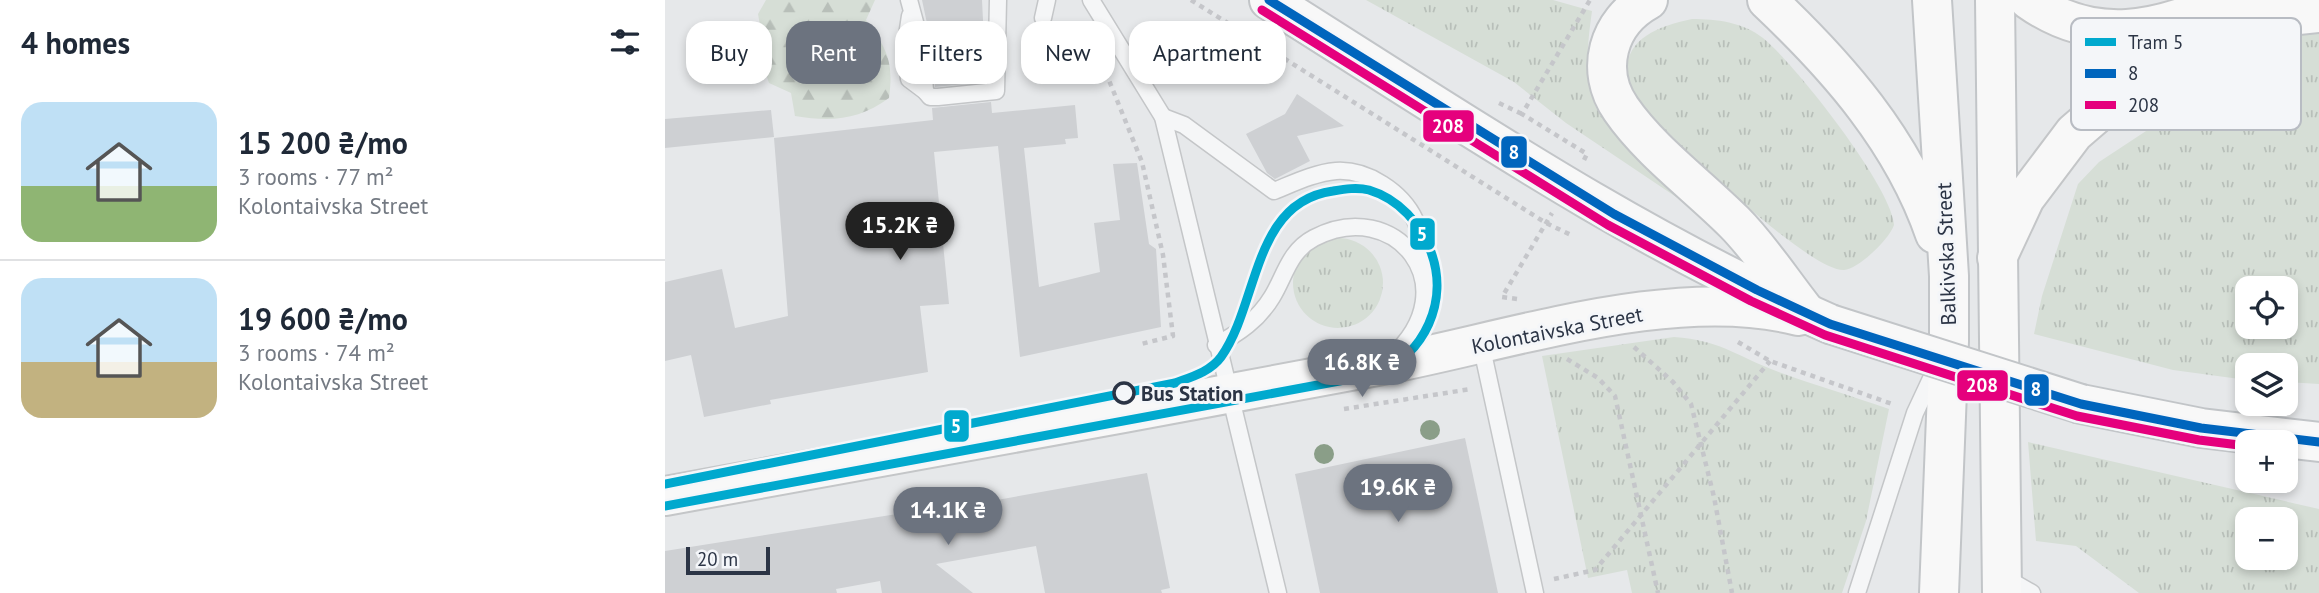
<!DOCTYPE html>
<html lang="en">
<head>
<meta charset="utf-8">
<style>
	body { margin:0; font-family:"PT Sans",sans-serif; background:#f6f6f7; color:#1f2937; height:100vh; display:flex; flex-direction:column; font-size:26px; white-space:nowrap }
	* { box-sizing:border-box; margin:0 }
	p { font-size:23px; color:#747a83 }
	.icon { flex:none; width:38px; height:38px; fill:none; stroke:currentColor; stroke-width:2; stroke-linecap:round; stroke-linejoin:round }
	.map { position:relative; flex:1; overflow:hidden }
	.panel { display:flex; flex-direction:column; background:#fff; width:665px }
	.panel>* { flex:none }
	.guide { position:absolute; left:21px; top:21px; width:665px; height:63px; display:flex; gap:14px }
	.buttons { position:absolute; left:1570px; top:276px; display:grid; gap:14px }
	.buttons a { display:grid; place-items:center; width:63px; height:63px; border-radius:14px; background:#fff; box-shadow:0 4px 10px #0003; font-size:35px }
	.scale { position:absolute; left:21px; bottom:18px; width:84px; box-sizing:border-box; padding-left:7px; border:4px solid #2b3445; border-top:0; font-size:19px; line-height:24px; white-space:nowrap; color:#2b3445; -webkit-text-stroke:5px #f4f6f9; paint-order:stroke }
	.price { position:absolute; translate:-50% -60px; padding:0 16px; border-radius:24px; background:#6c737f; color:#fff; font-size:23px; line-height:46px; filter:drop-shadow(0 2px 4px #0008) }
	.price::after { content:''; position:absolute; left:50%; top:42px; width:21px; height:16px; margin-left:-10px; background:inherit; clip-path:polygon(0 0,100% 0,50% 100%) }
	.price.current { background:#222; color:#fff }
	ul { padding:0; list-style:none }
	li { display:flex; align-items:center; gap:21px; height:175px; padding:0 21px }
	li+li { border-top:2px solid #e0e1e3 }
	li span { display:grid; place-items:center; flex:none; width:196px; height:140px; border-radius:21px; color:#555 }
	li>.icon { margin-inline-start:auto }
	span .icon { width:84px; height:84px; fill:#fffc; stroke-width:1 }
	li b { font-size:30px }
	h2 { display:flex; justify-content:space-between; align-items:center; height:84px; padding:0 21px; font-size:30px }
	.pill { padding:0 24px; border-radius:21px; background:#fff; box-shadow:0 4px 10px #0003; font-size:24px; line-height:63px }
	.pill.current { background:#6c737f; color:#fff }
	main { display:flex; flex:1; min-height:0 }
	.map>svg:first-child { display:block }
</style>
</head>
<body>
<main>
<section class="panel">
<h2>4 homes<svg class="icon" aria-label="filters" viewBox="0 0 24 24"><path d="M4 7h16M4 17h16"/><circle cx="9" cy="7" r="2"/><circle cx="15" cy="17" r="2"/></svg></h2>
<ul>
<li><span style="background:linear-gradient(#bfe0f5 60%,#8fb573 0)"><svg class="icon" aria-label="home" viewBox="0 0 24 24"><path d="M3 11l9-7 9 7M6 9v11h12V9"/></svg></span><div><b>15 200 ₴/mo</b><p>3 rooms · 77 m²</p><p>Kolontaivska Street</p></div></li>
<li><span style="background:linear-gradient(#bfe0f5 60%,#c2b280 0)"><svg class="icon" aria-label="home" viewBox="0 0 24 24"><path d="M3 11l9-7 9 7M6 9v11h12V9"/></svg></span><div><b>19 600 ₴/mo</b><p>3 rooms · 74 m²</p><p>Kolontaivska Street</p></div></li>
</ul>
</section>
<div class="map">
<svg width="1654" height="593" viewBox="0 0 1654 593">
	<defs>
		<pattern id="grass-tufts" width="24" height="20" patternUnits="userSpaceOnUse" patternTransform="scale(1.75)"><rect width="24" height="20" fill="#d6ded6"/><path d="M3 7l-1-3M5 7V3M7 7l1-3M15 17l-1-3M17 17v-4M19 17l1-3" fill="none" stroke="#b8bfb9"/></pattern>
		<pattern id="forest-firs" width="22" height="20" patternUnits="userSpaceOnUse" patternTransform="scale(1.75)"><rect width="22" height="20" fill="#d6ded6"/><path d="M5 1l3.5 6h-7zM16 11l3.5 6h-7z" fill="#b8bfb9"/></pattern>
	</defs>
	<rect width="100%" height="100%" fill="#e6e8ea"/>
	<!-- grass -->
	<g fill="url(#grass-tufts)" fill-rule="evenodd">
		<path d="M701,0H888L927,11C923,40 918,79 931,107C947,140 1003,184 1032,211L901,123L849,82Z"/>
		<path d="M1027,19C1052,19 1077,22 1098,38C1130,64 1226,186 1229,225C1225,238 1194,269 1179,270C1143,272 998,131 970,100C945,48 982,28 1027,19Z"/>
		<path d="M1654,27V384L1621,382L1620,366H1582V380L1508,370L1369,334L1377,296L1413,184L1434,162L1630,33ZM1582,289H1620V327H1582Z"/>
		<circle cx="673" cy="283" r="45"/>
		<path d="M1009,337C1056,341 1066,353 1106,369C1145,384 1185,395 1224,409L1201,521L1177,593H967L962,570L923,578L877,356Z"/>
		<path d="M1363,442L1654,509V593H1474L1411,546L1371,541ZM1582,520H1620V558H1582Z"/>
	</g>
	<!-- forest -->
	<path fill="url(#forest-firs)" d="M101,0H210L201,20C222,49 229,61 224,98C194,120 167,122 130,116L126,93L104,83L95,56L98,42L93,14Z"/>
	<!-- building -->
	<g fill="#ced0d3">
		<polygon points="257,0 317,0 321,82 270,87 267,47"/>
		<polygon points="632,94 679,126 632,136 645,161 610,179 602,173 581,134 620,114"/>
		<polygon points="326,102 327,113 410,105 413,138 400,139 401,144 359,148 374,287 435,272 429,223 455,220 448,164 472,163 484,244 491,249 496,327 355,357 333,146 269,152 284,304 255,306 263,372 105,400 106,404 39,417 26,355 0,361 0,282 57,269 70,328 123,316 109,138 268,120 267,108"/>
		<polygon points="106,110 109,137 0,148 0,119"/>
		<polygon points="800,438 833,593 655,593 630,474"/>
		<polygon points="482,473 505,588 496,590 497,593 380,593 371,546 271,564 308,593 217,593 215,581 171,589 172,593 0,593 0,551 276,507 276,510"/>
	</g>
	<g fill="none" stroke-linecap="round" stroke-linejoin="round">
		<defs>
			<g id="lane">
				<polyline points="244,0 257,48 260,91 265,97 273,97 331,91 333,0"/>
				<polyline points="426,0 498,117 613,593"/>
				<polyline points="245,16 240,49 244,79 260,91"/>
				<polyline points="378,18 382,0"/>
				<path d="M498,117L519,125L609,191C629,183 649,173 671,171C702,169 737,192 750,220C756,234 758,252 759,268"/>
				<polyline points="816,344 870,593"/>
				<path d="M551,345C574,333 593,320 607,297C620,276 624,251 649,238C730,195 804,287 727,356"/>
				<polyline points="1339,577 1367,593"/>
				<polyline points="1192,593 1250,413 1271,368"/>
			</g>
			<g id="secondary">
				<path d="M1364,0C1429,46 1494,31 1561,0"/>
				<polyline points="1332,258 1360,198 1409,133 1438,108 1548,42 1592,0"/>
				<path d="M0,496C237,453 475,411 712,366C838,343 1008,283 1133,316"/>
			</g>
			<g id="primary">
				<path d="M604,0C787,115 967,238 1165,324"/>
				<path d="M983,0C943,22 929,70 956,109C985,151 1032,185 1069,222C1095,248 1116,281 1139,310"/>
				<path d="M1102,0C1173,67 1238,141 1270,234"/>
				<polyline points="1267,0 1284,276 1284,341 1274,593"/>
				<polyline points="1330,0 1337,593"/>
				<polyline points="1548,42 1615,17 1654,13"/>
				<polyline points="1416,404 1536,428 1654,442"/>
			</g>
		</defs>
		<!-- lane casing -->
		<use href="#lane" stroke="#c4c6c8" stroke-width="19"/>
		<!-- secondary casing -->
		<use href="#secondary" stroke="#c4c6c8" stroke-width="42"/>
		<!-- primary casing -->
		<use href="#primary" stroke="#c2c5c8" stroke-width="42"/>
		<!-- path -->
		<g stroke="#c5c6ca" stroke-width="4.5" stroke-dasharray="5 5" stroke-linecap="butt">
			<polyline points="526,0 881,223 906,235"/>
			<polyline points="437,63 477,162 498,255 508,336 476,344"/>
			<polyline points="834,103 857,114"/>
			<polyline points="919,160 922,154 857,114 925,0"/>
			<polyline points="852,299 837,297 887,213"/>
			<polyline points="1073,342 1105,361 1230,405"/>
			<polyline points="969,347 1008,382 1026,404 1049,497 1067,593"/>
			<polyline points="902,359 933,378 950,396 993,593"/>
			<polyline points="679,409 806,389"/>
			<polyline points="889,579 930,570 1105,361"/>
		</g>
		<!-- lane -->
		<use href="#lane" stroke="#f5f6f7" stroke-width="16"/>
		<!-- secondary -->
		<use href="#secondary" stroke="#f8f8f8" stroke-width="38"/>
		<!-- primary -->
		<use href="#primary" stroke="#f8f8f8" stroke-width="38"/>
		<defs>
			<polyline id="primary-bridge" points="1165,324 1416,404"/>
		</defs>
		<!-- primary-bridge casing -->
		<use href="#primary-bridge" stroke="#c2c5c8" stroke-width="42" stroke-linecap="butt"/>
		<!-- primary-bridge -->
		<use href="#primary-bridge" stroke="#f8f8f8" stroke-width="38"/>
		<defs>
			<polyline id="bus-1" points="604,0 949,214 1092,290 1165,324 1416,404 1536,428 1654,442"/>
			<polyline id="bus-2" points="597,10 943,225 1086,301 1160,335 1412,416 1534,440 1582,446"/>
		</defs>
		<!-- bus-1 casing -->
		<use href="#bus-1" stroke="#f4f6f9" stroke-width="14"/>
		<!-- bus-2 casing -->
		<use href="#bus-2" stroke="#f4f6f9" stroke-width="14"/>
		<!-- bus-1 -->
		<use href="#bus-1" stroke="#0065bd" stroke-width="9"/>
		<!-- bus-2 -->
		<use href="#bus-2" stroke="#e5007d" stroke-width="9"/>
		<defs>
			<path id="tram-1" d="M0,484L510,383C526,377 545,372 556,357C594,304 587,202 668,191C680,189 692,187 704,190C734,199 756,224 766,252C784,301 760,354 712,374L0,506"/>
		</defs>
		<!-- tram-1 casing -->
		<use href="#tram-1" stroke="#f4f6f9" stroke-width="14"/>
		<!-- tram-1 -->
		<use href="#tram-1" stroke="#00a9ce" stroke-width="9"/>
	</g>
	<!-- trees -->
	<g fill="#8a9e88">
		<circle cx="765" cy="430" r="10"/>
		<circle cx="659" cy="454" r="10"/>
	</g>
	<!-- markers -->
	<circle fill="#f4f6f9" stroke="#2b3445" stroke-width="3.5" cx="459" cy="393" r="10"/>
	<g text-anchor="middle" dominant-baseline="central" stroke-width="6" stroke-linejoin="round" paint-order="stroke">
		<!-- street labels -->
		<g font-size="21" fill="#2b3445" stroke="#f4f6f9">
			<text transform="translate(1281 254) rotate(-92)">Balkivska Street</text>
			<text transform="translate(892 330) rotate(-11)">Kolontaivska Street</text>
		</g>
		<!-- stop labels -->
		<g font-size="21" font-weight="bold" fill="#2b3445" stroke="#f4f6f9" text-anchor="start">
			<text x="476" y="393">Bus Station</text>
		</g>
	</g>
	<!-- legend -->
	<rect x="1406" y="18" width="230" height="112" rx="10" fill="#f4f6f9" stroke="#b8bcc3" stroke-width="2"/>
	<rect x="1420" y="38" width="31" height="8" fill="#00a9ce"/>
	<rect x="1420" y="69" width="31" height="9" fill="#0065bd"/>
	<rect x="1420" y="101" width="31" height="8" fill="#e5007d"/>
	<g font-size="19" fill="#2b3445">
		<text x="1463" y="49">Tram 5</text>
		<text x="1463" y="80">8</text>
		<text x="1463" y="112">208</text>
	</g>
	<g stroke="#f4f6f9" stroke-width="2.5">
		<rect x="757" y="109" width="53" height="34" rx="7" fill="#e5007d"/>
		<rect x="835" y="135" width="28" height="34" rx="7" fill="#0065bd"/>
		<rect x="744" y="217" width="27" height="34" rx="7" fill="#00a9ce"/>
		<rect x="1291" y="369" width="53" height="33" rx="7" fill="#e5007d"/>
		<rect x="1358" y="373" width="27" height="34" rx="7" fill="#0065bd"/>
		<rect x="278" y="409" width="27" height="34" rx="7" fill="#00a9ce"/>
	</g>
	<g font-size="19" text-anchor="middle" font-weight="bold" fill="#fff">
		<text x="783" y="133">208</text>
		<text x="849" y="159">8</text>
		<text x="757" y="241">5</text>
		<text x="1317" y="392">208</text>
		<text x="1371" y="396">8</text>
		<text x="291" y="433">5</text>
	</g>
</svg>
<div class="buttons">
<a><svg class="icon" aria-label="locate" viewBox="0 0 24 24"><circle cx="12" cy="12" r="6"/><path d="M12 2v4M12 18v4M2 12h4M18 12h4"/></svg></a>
<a><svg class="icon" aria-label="layers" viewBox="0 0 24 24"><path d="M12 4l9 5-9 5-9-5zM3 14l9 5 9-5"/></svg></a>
<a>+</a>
<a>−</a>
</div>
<div class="scale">20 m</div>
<b class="price current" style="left:235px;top:262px">15.2K ₴</b>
<b class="price" style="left:697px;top:399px">16.8K ₴</b>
<b class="price" style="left:733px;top:524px">19.6K ₴</b>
<b class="price" style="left:283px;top:547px">14.1K ₴</b>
<div class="guide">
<a class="pill">Buy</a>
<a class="pill current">Rent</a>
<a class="pill">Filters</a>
<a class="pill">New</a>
<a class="pill">Apartment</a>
</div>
</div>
</main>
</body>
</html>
